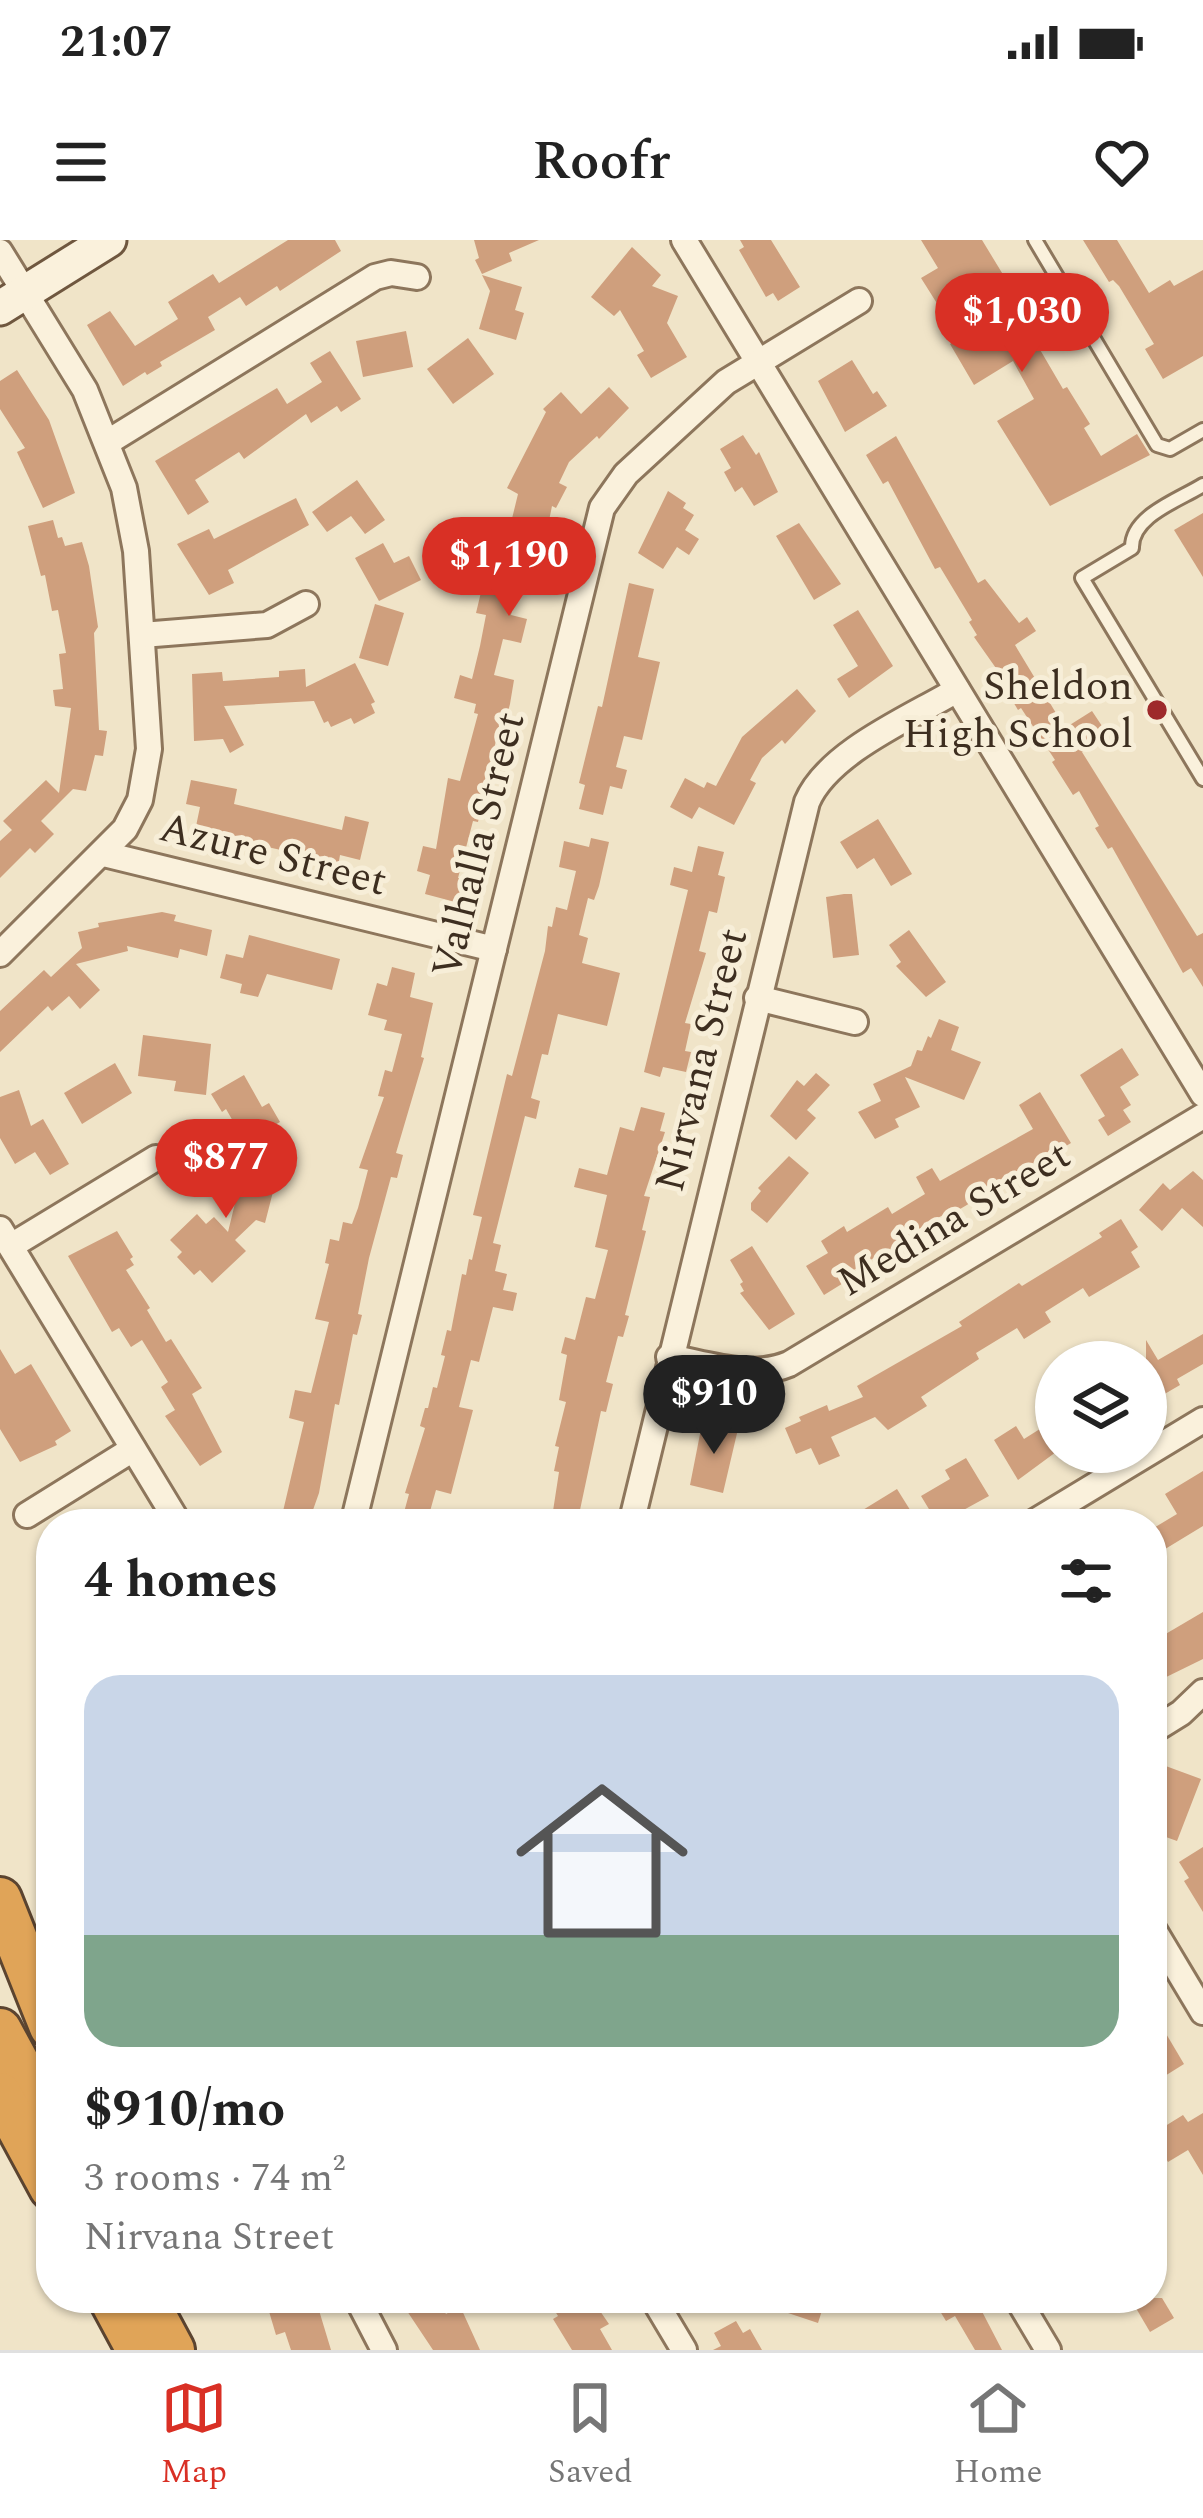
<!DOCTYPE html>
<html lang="en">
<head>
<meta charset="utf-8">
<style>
	body { margin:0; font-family:Spectral,serif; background:#f6f6f6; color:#222; height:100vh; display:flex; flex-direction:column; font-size:45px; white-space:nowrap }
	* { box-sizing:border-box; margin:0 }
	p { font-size:39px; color:#767676 }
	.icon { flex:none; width:66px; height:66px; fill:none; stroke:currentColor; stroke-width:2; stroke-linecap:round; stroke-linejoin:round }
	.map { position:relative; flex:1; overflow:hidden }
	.details { position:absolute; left:36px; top:1269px; width:1131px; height:804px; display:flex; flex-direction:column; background:#fff; border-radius:48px; box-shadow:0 3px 9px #0004 }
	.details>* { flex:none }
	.controls { position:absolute; left:1035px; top:1101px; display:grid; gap:24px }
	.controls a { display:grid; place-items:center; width:132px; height:132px; border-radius:50%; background:#fff; box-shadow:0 3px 9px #0004; font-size:60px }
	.price { position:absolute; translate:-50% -102px; padding:0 27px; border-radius:42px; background:#d93025; color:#fff; font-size:39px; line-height:78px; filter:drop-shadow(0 3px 6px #0008) }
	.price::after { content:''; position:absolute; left:50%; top:72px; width:36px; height:27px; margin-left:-18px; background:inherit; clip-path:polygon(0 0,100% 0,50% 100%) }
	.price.active { background:#222; color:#fff }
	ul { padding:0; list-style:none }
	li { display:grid; align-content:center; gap:24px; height:636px; padding:0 48px }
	li span { display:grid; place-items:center; height:372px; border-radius:36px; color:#555 }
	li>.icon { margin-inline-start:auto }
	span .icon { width:216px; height:216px; fill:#fffc; stroke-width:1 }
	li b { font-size:51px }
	h2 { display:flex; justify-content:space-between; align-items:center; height:144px; padding:0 48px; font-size:51px }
	.status { display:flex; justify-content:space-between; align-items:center; height:84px; padding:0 60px; background:#fff; direction:ltr }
	.status svg { height:33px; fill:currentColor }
	header { display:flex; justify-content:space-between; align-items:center; height:156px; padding:0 48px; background:#fff; font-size:54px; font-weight:600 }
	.dock { display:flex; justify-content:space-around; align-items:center; height:168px; border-top:3px solid #e0e0e0; background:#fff; font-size:33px; color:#767676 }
	.dock a { display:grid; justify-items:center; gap:6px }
	.dock .active { color:#d93025 }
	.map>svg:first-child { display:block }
</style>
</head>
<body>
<div class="status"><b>21:07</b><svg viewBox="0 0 49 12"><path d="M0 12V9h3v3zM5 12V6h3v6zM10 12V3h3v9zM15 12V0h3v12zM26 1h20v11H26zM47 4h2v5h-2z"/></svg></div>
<header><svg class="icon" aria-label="menu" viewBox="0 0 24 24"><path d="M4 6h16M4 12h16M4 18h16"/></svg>Roofr<svg class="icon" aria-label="heart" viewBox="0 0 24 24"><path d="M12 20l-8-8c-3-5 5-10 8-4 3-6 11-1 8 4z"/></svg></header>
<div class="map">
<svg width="1203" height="2110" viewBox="0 0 1203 2110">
	<rect width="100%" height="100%" fill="#f0e4c8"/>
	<!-- building -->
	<g fill="#cf9f7d">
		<polygon points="288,0 335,0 341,11 280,51 277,46 246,66 240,57 208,77 215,90 160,122 162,126 147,135 145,132 123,146 87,85 110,71 135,106 178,79 168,62 213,34 219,43"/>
		<polygon points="474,0 539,0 509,13 512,21 482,34 475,20 479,18"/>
		<polygon points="740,0 771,0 800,47 778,61 773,53 766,57 739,10 744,7"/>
		<polygon points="921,0 982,0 1024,69 1018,72 1063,149 1067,147 1090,184 1084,188 1101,216 1137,194 1150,215 1050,266 997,181 1034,159 1013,121 974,145 950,104 981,86 960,52 938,65 921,38 938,28"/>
		<polygon points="1083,0 1117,0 1149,53 1170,40 1174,46 1203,30 1203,116 1163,139 1145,109 1154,104 1119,46 1113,40 1109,42"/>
		<polygon points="632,7 661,35 652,46 678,56 667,83 687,117 651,138 637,115 644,111 620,70 614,76 591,57"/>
		<polygon points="482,35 522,47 515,70 524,73 516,100 479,89 490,51"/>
		<polygon points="406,91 413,127 363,137 356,101"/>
		<polygon points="468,98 494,134 453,164 427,129"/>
		<polygon points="330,111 361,159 341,172 337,166 311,183 306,174 244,219 239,212 195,240 209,262 188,275 155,221 277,148 287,164 322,142 310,123"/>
		<polygon points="852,120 873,154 877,151 887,166 845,192 818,141"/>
		<polygon points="17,130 49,180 75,253 43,268 17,212 25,208 0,169 0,141"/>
		<polygon points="609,147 629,168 599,199 597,196 569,222 559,243 567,247 556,268 552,266 536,345 519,340 511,375 527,379 521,403 503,399 494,435 514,440 510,464 505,483 500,482 478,582 473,581 458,638 465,639 459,663 425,654 430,635 417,631 423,606 436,609 448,538 460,541 478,474 474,473 476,464 454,458 460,435 472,439 480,406 486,375 476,373 482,348 501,349 510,316 508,311 472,301 476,287 508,295 518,254 507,248 546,172 543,169 561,152 581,174"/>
		<polygon points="743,195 756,215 759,212 778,252 754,266 742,247 735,252 724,232 731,228 720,209"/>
		<polygon points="896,196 978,343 985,339 1019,383 1027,377 1036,391 1015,405 1065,488 1092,471 1108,495 1082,512 1197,696 1203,693 1203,747 1191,728 1183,733 1112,607 1108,609 1095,588 1099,586 1079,551 1073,555 1052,522 1055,520 1021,468 1018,470 1006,450 1010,448 974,397 977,395 969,382 972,380 940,327 935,329 888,241 883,244 866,215"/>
		<polygon points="357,240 385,280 365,294 351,276 327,292 312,272"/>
		<polygon points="668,251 686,263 683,268 694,275 685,290 699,299 689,315 677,307 663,329 638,313"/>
		<polygon points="296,258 309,285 228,330 234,343 209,355 177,304 209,289 214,299"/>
		<polygon points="1203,273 1203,337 1174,290"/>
		<polygon points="53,280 58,298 62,297 65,306 82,302 89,326 98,387 94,393 99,490 107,491 103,516 95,515 86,551 73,549 41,581 54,594 35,613 30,608 0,638 0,601 12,590 3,581 46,540 59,553 71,468 55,466 53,450 63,449 59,414 66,413 58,370 52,371 45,335 41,336 28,286"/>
		<polygon points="799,283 841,344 814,360 776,296"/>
		<polygon points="383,303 394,323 409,316 421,340 379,361 355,318"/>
		<polygon points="629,343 654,349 638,417 660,422 642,500 624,496 616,527 627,530 622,549 610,546 603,575 579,569 585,545 579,543 598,466 602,467"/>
		<polygon points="375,364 404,373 388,426 359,418"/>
		<polygon points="858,370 893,426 849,458 837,439 858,426 833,385"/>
		<polygon points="355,423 375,462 371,464 375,473 354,484 351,478 331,487 328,481 324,483 314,461 224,466 244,505 230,513 223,499 194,501 192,434 222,432 223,441 279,437 279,431 305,429 306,447"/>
		<polygon points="797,449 816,471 785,504 782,500 762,518 750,540 756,543 734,585 699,567 692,579 670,567 685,538 704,548 707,542 716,546 742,497"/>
		<polygon points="191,540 237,549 234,564 342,590 345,576 369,582 360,620 340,615 338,627 311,620 313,613 283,605 281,610 195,591 200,567 186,564"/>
		<polygon points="878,579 912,634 891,646 874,618 857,629 840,602"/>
		<polygon points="591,598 609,602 599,646 594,660 588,658 579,695 588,698 582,723 620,733 607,786 558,774 548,815 542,814 531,858 540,861 536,879 525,876 493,1003 501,1005 495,1031 507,1034 503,1050 517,1053 513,1071 493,1067 479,1122 471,1120 459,1167 473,1170 451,1254 436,1250 427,1282 403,1276 409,1254 405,1253 425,1188 420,1186 425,1168 428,1168 433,1147 437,1148 445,1116 441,1115 447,1090 451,1091 462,1034 466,1035 469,1019 472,1020 482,977 473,975 507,834 512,836 545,711 548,686 552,687 556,667 567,670 576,631 559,627 564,601 589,607"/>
		<polygon points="698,606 724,612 718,635 725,637 717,673 709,671 699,711 706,713 685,783 691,784 685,811 691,812 686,832 663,827 660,837 644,832 688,650 670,645 674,627 692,632"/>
		<polygon points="844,654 852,654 859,715 833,718 826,657"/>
		<polygon points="162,672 176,675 174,681 212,690 207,716 180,709 178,718 127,706 128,711 76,724 100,750 80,769 69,756 52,771 48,766 0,812 0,771 44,730 51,737 82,708 78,692 99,687 98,683"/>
		<polygon points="909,690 946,742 926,757 896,726 901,722 889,705"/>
		<polygon points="249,695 340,719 332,750 267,734 258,757 240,753 242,744 220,738 226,714 243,718"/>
		<polygon points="392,727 415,733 410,757 433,763 421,817 424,818 396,913 403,915 397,938 391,937 369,1018 358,1074 362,1075 357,1095 353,1094 339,1165 335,1164 319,1253 308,1284 280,1284 304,1182 289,1178 295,1150 311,1153 329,1082 315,1079 329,1024 325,1023 330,999 339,1001 343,982 352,984 358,968 368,930 359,928 384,857 378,856 385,830 392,832 402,794 384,790 387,780 368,775 377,743 387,746"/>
		<polygon points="939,779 959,787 951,810 981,822 964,860 905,837 920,867 895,879 899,887 875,899 858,872 881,861 873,844 911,826 917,810 922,811 928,796 931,798"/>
		<polygon points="143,795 211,804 206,855 174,851 176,841 138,836"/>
		<polygon points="1122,808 1139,835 1120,847 1131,865 1123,870 1131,882 1108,896 1098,880 1105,876 1080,835"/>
		<polygon points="115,823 132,853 82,884 64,853"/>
		<polygon points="816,833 830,845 807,870 816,878 796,900 770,876 797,840 804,846"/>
		<polygon points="244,835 262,867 269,863 280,882 245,902 226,869 222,872 211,854"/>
		<polygon points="19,850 31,886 43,879 69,924 50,935 35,912 15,924 0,898 0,857"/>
		<polygon points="1040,852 1071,903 945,978 943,975 912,993 915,997 900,1010 881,1022 877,1016 842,1037 845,1042 824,1055 806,1026 828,1013 821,1001 844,986 847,992 888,967 892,974 925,954 916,937 932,928 940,941 1033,889 1019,865"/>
		<polygon points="641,867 665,873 660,891 665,892 644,956 650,957 642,990 646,991 625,1075 629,1076 623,1097 618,1096 606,1142 613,1144 606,1172 601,1171 577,1284 551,1284 559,1232 554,1231 559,1207 555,1206 566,1162 559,1160 567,1115 561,1113 565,1097 575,1100 586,1057 595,1059 608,1010 595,1007 607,955 574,947 579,928 607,935 620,887 634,891"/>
		<polygon points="220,916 267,927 265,937 276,940 265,983 256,980 235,1000 246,1011 212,1043 200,1030 194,1035 177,1017 182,1012 170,1000 197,974 206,984 214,977 228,992 237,955 243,949 214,942"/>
		<polygon points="789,916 809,933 767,983 751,970 751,963 761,951 758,948"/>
		<polygon points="1193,931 1203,940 1203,987 1182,968 1162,991 1139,970 1163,943 1170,950"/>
		<polygon points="1121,979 1138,1007 1131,1012 1140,1027 1089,1057 1083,1048 1045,1072 1051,1082 1024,1099 1017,1088 976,1113 979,1119 921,1157 927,1166 888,1190 875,1177 831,1197 840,1216 819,1225 811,1208 796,1214 785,1188 801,1181 799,1177 827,1165 829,1171 863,1157 857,1146 962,1086 959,1082 1019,1043 1022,1046 1102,997 1099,993"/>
		<polygon points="117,991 133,1017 130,1019 134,1025 126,1030 150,1068 147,1070 166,1102 171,1099 202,1148 192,1154 222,1212 200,1226 165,1176 175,1170 161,1147 168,1142 142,1100 131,1107 119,1088 112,1092 68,1016"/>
		<polygon points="752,1006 795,1074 769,1090 740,1053 744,1051 740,1044 743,1042 730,1020"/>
		<polygon points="1203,1094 1203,1124 1177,1139 1180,1145 1156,1159 1146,1143 1146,1100 1158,1120"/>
		<polygon points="0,1109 15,1134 31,1124 71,1191 55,1201 57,1205 20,1222 0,1189"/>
		<polygon points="708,1182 738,1189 723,1253 690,1245 701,1189 706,1190"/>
		<polygon points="1051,1182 1056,1191 1056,1212 1018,1240 994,1200 1016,1186 1024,1199"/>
		<polygon points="966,1218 989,1256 938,1284 921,1256 950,1239 945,1230"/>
		<polygon points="1203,1231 1203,1286 1152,1317 1152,1289 1177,1274 1165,1254"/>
		<polygon points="897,1249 912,1273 894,1284 840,1284"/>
		<polygon points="1203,1372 1203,1419 1152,1444 1152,1402"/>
		<polygon points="1163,1525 1201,1539 1177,1601 1152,1592 1152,1577 1162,1550 1155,1547"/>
		<polygon points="1203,1607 1203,1672 1184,1641 1189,1638 1179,1622"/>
		<polygon points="1152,1770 1184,1824 1152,1844"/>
		<polygon points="1203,1873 1203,1935 1188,1910 1168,1922 1155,1900 1166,1894 1162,1888 1183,1875 1188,1882"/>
		<polygon points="265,2058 297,2058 301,2072 318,2067 331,2110 291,2110 285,2092 276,2095"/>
		<polygon points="423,2058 437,2058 446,2074 460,2066 480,2110 433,2110 405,2068"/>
		<polygon points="547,2058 591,2058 609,2084 600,2089 612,2110 572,2110 553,2079 558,2076"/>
		<polygon points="787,2058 826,2058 818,2083 782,2071"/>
		<polygon points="932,2058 975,2058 1002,2110 975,2110 955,2076 946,2081"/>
		<polygon points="1130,2058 1162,2058 1174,2078 1150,2092"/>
		<polygon points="736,2081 743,2093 750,2089 762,2110 713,2110 721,2106 714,2093"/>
	</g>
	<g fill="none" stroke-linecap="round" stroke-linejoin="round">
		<defs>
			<g id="lane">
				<polyline points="1035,0 1157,205 1170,209 1203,190"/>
				<path d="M1203,245C1179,260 1131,276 1132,308L1082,338L1203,539"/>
			</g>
			<g id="street">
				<polyline points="684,0 1203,854"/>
				<polyline points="0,12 85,150 124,248 136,311 149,509 140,560 125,589 0,714"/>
				<polyline points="108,202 375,37 391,33 417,37"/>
				<polyline points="142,395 267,385 306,364"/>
				<polyline points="104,614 494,709"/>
				<polyline points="757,758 855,782"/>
				<polyline points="0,989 179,1284"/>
				<polyline points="11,1006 156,918"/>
				<path d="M669,1117C708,1124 750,1140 789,1124L1203,876"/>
				<polyline points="27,1275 133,1209"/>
				<polyline points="353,1284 602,268 626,234 726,142 859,61"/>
				<path d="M631,1284L807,562C828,512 912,477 957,450"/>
				<polyline points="1031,1284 1203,1180"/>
				<polyline points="1152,1491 1181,1473 1203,1452"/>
				<polyline points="1152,1687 1203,1772"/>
				<polyline points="357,2058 384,2110"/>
				<polyline points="653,2058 684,2110"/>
				<polyline points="1017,2058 1048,2110"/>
			</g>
			<polyline id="secondary" points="0,68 109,0"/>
			<g id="highway">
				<polyline points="0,1659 51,1787"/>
				<polyline points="0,1790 51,1884"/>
				<polyline points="0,1854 51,1948"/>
				<polyline points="110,2058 138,2110"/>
				<polyline points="145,2058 173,2110"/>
			</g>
		</defs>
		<!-- lane casing -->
		<use href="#lane" stroke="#8d765c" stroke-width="18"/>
		<!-- street casing -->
		<use href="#street" stroke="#8d765c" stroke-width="30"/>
		<!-- secondary casing -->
		<use href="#secondary" stroke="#6f573f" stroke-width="39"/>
		<!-- highway casing -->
		<use href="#highway" stroke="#5b4430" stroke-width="48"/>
		<!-- lane -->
		<use href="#lane" stroke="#faf1dc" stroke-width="12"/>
		<!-- street -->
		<use href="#street" stroke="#faf1dc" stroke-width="24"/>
		<!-- secondary -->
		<use href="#secondary" stroke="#faf1dc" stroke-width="33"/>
		<!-- highway -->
		<use href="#highway" stroke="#e0a458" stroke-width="42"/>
	</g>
	<!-- markers -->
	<circle fill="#9e2a2b" stroke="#f7eed8" stroke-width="4.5" cx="1157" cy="470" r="12"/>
	<g text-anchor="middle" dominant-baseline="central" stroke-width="10" stroke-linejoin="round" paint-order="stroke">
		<!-- poi labels -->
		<g font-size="42" fill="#3d2e20" stroke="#f7eed8" text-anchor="end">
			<text x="1133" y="446">Sheldon<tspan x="1133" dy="48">High School</tspan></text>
		</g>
		<!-- street labels -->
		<g font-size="42" fill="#3d2e20" stroke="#f7eed8">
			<text transform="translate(479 605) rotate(-76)">Valhalla Street</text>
			<text transform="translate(273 615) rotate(14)">Azure Street</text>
			<text transform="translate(702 820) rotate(-76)">Nirvana Street</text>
			<text transform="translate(954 979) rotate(-31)">Medina Street</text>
		</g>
	</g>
</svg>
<div class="controls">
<a><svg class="icon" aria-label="layers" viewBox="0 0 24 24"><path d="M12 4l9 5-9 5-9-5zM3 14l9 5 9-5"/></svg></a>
</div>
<b class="price" style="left:1022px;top:135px">$1,030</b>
<b class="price" style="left:509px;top:379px">$1,190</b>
<b class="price" style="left:226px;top:981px">$877</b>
<b class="price active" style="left:714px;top:1217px">$910</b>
<section class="details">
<h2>4 homes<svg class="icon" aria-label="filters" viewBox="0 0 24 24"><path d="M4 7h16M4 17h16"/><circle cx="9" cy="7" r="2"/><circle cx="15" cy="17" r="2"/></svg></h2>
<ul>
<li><span style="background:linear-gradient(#c9d6e8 70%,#7fa58c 0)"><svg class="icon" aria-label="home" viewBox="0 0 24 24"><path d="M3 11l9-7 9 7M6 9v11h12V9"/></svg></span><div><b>$910/mo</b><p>3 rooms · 74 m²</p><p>Nirvana Street</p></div></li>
</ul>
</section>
</div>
<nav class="dock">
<a class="active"><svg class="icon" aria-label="map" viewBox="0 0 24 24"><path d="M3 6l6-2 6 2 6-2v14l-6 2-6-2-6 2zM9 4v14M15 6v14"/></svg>Map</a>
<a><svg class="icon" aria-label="saved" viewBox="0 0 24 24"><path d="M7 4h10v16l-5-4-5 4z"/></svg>Saved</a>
<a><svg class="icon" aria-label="home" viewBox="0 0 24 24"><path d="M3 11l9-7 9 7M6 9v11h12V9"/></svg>Home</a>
</nav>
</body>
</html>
